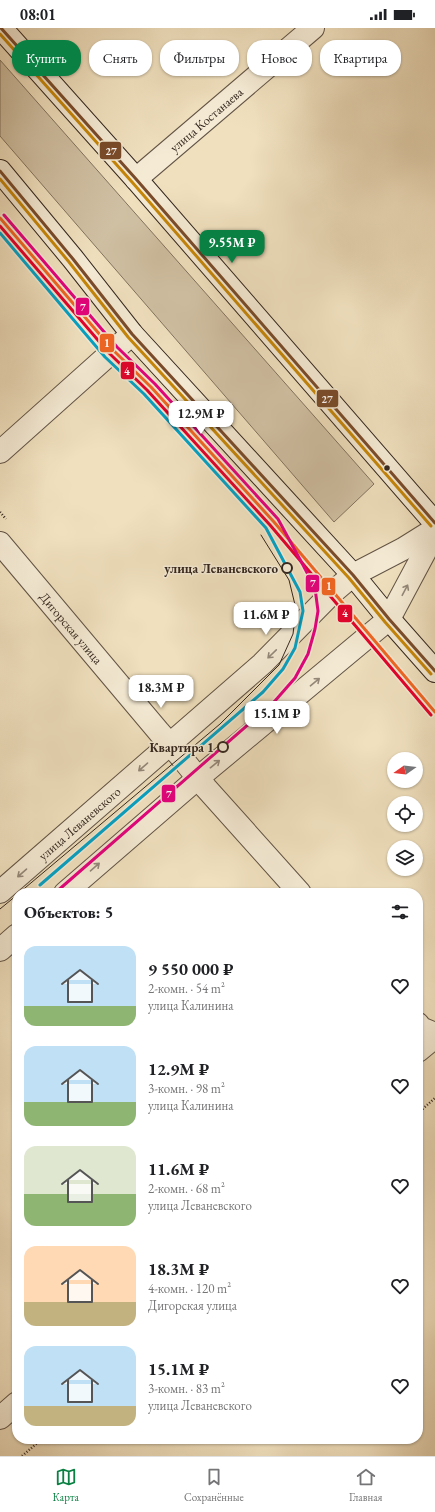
<!DOCTYPE html>
<html lang="ru">
<head>
<meta charset="utf-8">
<style>
	body { margin:0; font-family:"EB Garamond",serif; background:#f2f2f2; color:#202124; height:100vh; display:flex; flex-direction:column; font-size:15px; white-space:nowrap }
	* { box-sizing:border-box; margin:0 }
	p { font-size:13px; color:#757577 }
	.icon { flex:none; width:22px; height:22px; fill:none; stroke:currentColor; stroke-width:2; stroke-linecap:round; stroke-linejoin:round }
	.map { position:relative; flex:1; overflow:hidden }
	.panel { position:absolute; left:12px; top:860px; width:411px; height:556px; display:flex; flex-direction:column; background:#fff; border-radius:16px; box-shadow:0 1px 3px #0004 }
	.panel>* { flex:none }
	.top-card { position:absolute; left:12px; top:12px; width:411px; height:36px; display:flex; gap:8px }
	.needle { width:26px; rotate:256deg }
	.fabs { position:absolute; left:387px; top:724px; display:grid; gap:8px }
	.fabs a { display:grid; place-items:center; width:36px; height:36px; border-radius:50%; background:#fff; box-shadow:0 1px 3px #0004; font-size:20px }
	.price { position:absolute; translate:-50% -34px; padding:0 9px; border-radius:8px; background:#fff; color:#222; font-size:13px; line-height:26px; filter:drop-shadow(0 1px 2px #0008) }
	.price::after { content:''; position:absolute; left:50%; top:24px; width:12px; height:9px; margin-left:-6px; background:inherit; clip-path:polygon(0 0,100% 0,50% 100%) }
	.price.active { background:#0b8043; color:#fff }
	ul { padding:0; list-style:none }
	li { display:flex; align-items:center; gap:12px; height:100px; padding:0 12px }
	li span { display:grid; place-items:center; flex:none; width:112px; height:80px; border-radius:12px; color:#555 }
	li>.icon { margin-inline-start:auto }
	span .icon { width:48px; height:48px; fill:#fffc; stroke-width:1 }
	li b { font-size:17px }
	h2 { display:flex; justify-content:space-between; align-items:center; height:48px; padding:0 12px; font-size:17px }
	.tag { padding:0 14px; border-radius:16px; background:#fff; box-shadow:0 1px 3px #0004; font-size:14px; line-height:36px }
	.tag.active { background:#0b8043; color:#fff }
	.status { display:flex; justify-content:space-between; align-items:center; height:28px; padding:0 20px; background:#fff; direction:ltr }
	.status svg { height:11px; fill:currentColor }
	.tabs { display:flex; justify-content:space-around; align-items:center; height:56px; border-top:1px solid #e0e0e0; background:#fff; font-size:11px; color:#757577 }
	.tabs a { display:grid; justify-items:center; gap:2px }
	.tabs .active { color:#0b8043 }
	.map>svg:first-child { display:block }
</style>
</head>
<body>
<div class="status"><b>08:01</b><svg viewBox="0 0 49 12"><path d="M0 12V9h3v3zM5 12V6h3v6zM10 12V3h3v9zM15 12V0h3v12zM26 1h20v11H26zM47 4h2v5h-2z"/></svg></div>
<div class="map">
<svg width="435" height="1428" viewBox="0 0 435 1428">
	<rect width="100%" height="100%" fill="#f0e0be"/>
	<filter id="stains"><feTurbulence type="fractalNoise" baseFrequency=".005" numOctaves="4"/><feColorMatrix values="0 0 0 0 .2 0 0 0 0 .09 0 0 0 0 .02 0 0 0 .5 -.17"/></filter>
	<radialGradient id="worn" r=".72"><stop offset=".6" stop-color="#630" stop-opacity="0"/><stop offset="1" stop-color="#630" stop-opacity=".3"/></radialGradient>
	<!-- green -->
	<polygon fill="#d0c0a3" stroke="#827360" points="0,32 374,456 334,494 0,108"/>
	<g fill="none" stroke-linecap="round" stroke-linejoin="round">
		<defs>
			<g id="minor">
				<path id="s1" d="M136,151L313,0"/>
				<polyline points="0,424 132,306"/>
				<path id="s2" d="M0,515L159,704L181,729L206,760L300,865"/>
				<path id="s3" d="M0,864L262,636L333,564L353,547L403,521L435,501"/>
				<polyline points="65,865 198,750 389,591 435,505"/>
				<polyline points="0,922 17,907"/>
				<polyline points="418,996 421,1000 435,1006"/>
				<polyline points="418,1023 435,1009"/>
				<polyline points="0,1390 17,1375"/>
			</g>
			<g id="secondary">
				<polyline points="1,0 136,151 435,495"/>
				<polyline points="0,143 73,231 132,306 353,547 389,591 435,643"/>
			</g>
		</defs>
		<!-- minor casing -->
		<use href="#minor" stroke="#625446" stroke-width="24"/>
		<!-- secondary casing -->
		<use href="#secondary" stroke="#33261e" stroke-width="24"/>
		<!-- path -->
		<g stroke="#33261e" stroke-width="2.5" stroke-dasharray="1 2" stroke-linecap="butt">
			<polyline points="0,484 6,491"/>
			<polyline points="418,1085 435,1070"/>
			<polyline points="22,1428 42,1411"/>
		</g>
		<!-- minor -->
		<use href="#minor" stroke="#f5ebd5" stroke-width="22"/>
		<!-- secondary -->
		<use href="#secondary" stroke="#f5ebd5" stroke-width="22"/>
		<!-- tram -->
		<g stroke="#33261e" stroke-width="1">
			<polyline points="19,865 220,696 279,637 293,606 296,581 289,552 261,507"/>
			<polyline points="0,881 17,867"/>
		</g>
		<defs>
			<g id="bus-1">
				<polyline points="1,0 136,151 435,495"/>
				<polyline points="0,143 73,231 132,306 353,547 389,591 435,643"/>
			</g>
			<g id="bus-2">
				<polyline points="0,6 132,154 431,498"/>
				<polyline points="0,151 69,234 128,309 349,550 385,594 431,646"/>
			</g>
		</defs>
		<!-- bus-1 casing -->
		<use href="#bus-1" stroke="#f5ebd5" stroke-width="6"/>
		<!-- bus-2 casing -->
		<use href="#bus-2" stroke="#f5ebd5" stroke-width="6"/>
		<!-- bus-1 -->
		<use href="#bus-1" stroke="#7a4b2a" stroke-width="3"/>
		<!-- bus-2 -->
		<use href="#bus-2" stroke="#c68608" stroke-width="3"/>
		<defs>
			<polyline id="tram-1" points="0,190 113,322 151,359 274,494 435,684"/>
			<polyline id="tram-2" points="0,198 109,325 147,362 270,497 431,687"/>
			<polyline id="tram-3" points="4,187 117,319 155,356 278,491 303,537 315,560 318,583 315,601 308,626 295,650 274,674 55,865"/>
			<polyline id="tram-4" points="0,205 105,329 144,366 266,500 300,564 303,583 295,620 283,641 263,664 40,857"/>
		</defs>
		<!-- tram-1 casing -->
		<use href="#tram-1" stroke="#f5ebd5" stroke-width="6"/>
		<!-- tram-2 casing -->
		<use href="#tram-2" stroke="#f5ebd5" stroke-width="6"/>
		<!-- tram-3 casing -->
		<use href="#tram-3" stroke="#f5ebd5" stroke-width="6"/>
		<!-- tram-4 casing -->
		<use href="#tram-4" stroke="#f5ebd5" stroke-width="6"/>
		<!-- tram-1 -->
		<use href="#tram-1" stroke="#f26522" stroke-width="3"/>
		<!-- tram-2 -->
		<use href="#tram-2" stroke="#e4002b" stroke-width="3"/>
		<!-- tram-3 -->
		<use href="#tram-3" stroke="#e5007d" stroke-width="3"/>
		<!-- tram-4 -->
		<use href="#tram-4" stroke="#03a2c5" stroke-width="3"/>
	</g>
	<!-- one-way arrows -->
	<defs><path id="oneway-shaft" d="M-6 0H5M1.5-3L5.5 0L1.5 3" fill="none" stroke-width="1.6" stroke-linecap="round" stroke-linejoin="round"/></defs>
	<g stroke="#94887a">
		<use href="#oneway-shaft" transform="translate(405 562) rotate(-62)"/>
		<use href="#oneway-shaft" transform="translate(272 626) rotate(136)"/>
		<use href="#oneway-shaft" transform="translate(315 654) rotate(-40)"/>
		<use href="#oneway-shaft" transform="translate(215 736) rotate(-39)"/>
		<use href="#oneway-shaft" transform="translate(143 739) rotate(139)"/>
		<use href="#oneway-shaft" transform="translate(95 839) rotate(-41)"/>
		<use href="#oneway-shaft" transform="translate(22 845) rotate(139)"/>
	</g>
	<!-- markers -->
	<circle fill="#33261e" stroke="#f5ebd5" stroke-width="1.5" cx="387" cy="440" r="3.5"/>
	<g fill="#f5ebd5" stroke="#33261e" stroke-width="2">
		<circle cx="287" cy="540" r="5"/>
		<circle cx="223" cy="719" r="5"/>
	</g>
	<g text-anchor="middle" dominant-baseline="central" stroke-width="3" stroke-linejoin="round" paint-order="stroke">
		<!-- street labels -->
		<g font-size="13" fill="#33261e" stroke="#f5ebd5">
			<text stroke="none"><textPath href="#s1" startOffset="92">улица Костанаева</textPath></text>
			<text stroke="none"><textPath href="#s2" startOffset="111">Дигорская улица</textPath></text>
			<text stroke="none"><textPath href="#s3" startOffset="105">улица Леваневского</textPath></text>
		</g>
		<!-- stop labels -->
		<g font-size="13" font-weight="bold" fill="#33261e" stroke="#f5ebd5" text-anchor="end">
			<text x="278" y="540">улица Леваневского</text>
			<text x="214" y="719">Квартира 1</text>
		</g>
	</g>
	<g stroke="#f5ebd5" stroke-width="1.5">
		<rect x="99" y="113" width="23" height="19" rx="4" fill="#7a4b2a"/>
		<rect x="75" y="269" width="15" height="19" rx="4" fill="#e5007d"/>
		<rect x="99" y="305" width="16" height="20" rx="4" fill="#f26522"/>
		<rect x="120" y="333" width="15" height="19" rx="4" fill="#e4002b"/>
		<rect x="316" y="361" width="23" height="19" rx="4" fill="#7a4b2a"/>
		<rect x="305" y="546" width="15" height="19" rx="4" fill="#e5007d"/>
		<rect x="321" y="549" width="15" height="19" rx="4" fill="#f26522"/>
		<rect x="337" y="576" width="16" height="19" rx="4" fill="#e4002b"/>
		<rect x="161" y="756" width="15" height="19" rx="4" fill="#e5007d"/>
	</g>
	<g font-size="11" text-anchor="middle" font-weight="bold" fill="#fff">
		<text x="111" y="127">27</text>
		<text x="83" y="283">7</text>
		<text x="107" y="319">1</text>
		<text x="127" y="347">4</text>
		<text x="327" y="375">27</text>
		<text x="313" y="559">7</text>
		<text x="329" y="562">1</text>
		<text x="345" y="589">4</text>
		<text x="169" y="770">7</text>
	</g>
	<rect width="100%" height="100%" filter="url(#stains)"/>
	<rect width="100%" height="100%" fill="url(#worn)"/>
</svg>
<div class="fabs">
<a><svg class="needle" viewBox="-14 -14 28 28"><path d="M0-13l5 13h-10z" fill="#e53935"/><path d="M0 13l5-13h-10z" fill="#757577"/></svg></a>
<a><svg class="icon" aria-label="locate" viewBox="0 0 24 24"><circle cx="12" cy="12" r="6"/><path d="M12 2v4M12 18v4M2 12h4M18 12h4"/></svg></a>
<a><svg class="icon" aria-label="layers" viewBox="0 0 24 24"><path d="M12 4l9 5-9 5-9-5zM3 14l9 5 9-5"/></svg></a>
</div>
<b class="price active" style="left:232px;top:236px">9.55M ₽</b>
<b class="price" style="left:201px;top:407px">12.9M ₽</b>
<b class="price" style="left:266px;top:608px">11.6M ₽</b>
<b class="price" style="left:161px;top:681px">18.3M ₽</b>
<b class="price" style="left:277px;top:707px">15.1M ₽</b>
<div class="top-card">
<a class="tag active">Купить</a>
<a class="tag">Снять</a>
<a class="tag">Фильтры</a>
<a class="tag">Новое</a>
<a class="tag">Квартира</a>
</div>
<section class="panel">
<h2>Объектов: 5<svg class="icon" aria-label="filters" viewBox="0 0 24 24"><path d="M4 7h16M4 17h16"/><circle cx="9" cy="7" r="2"/><circle cx="15" cy="17" r="2"/></svg></h2>
<ul>
<li><span style="background:linear-gradient(#bfe0f5 75%,#8fb573 0)"><svg class="icon" aria-label="home" viewBox="0 0 24 24"><path d="M3 11l9-7 9 7M6 9v11h12V9"/></svg></span><div><b>9 550 000 ₽</b><p>2-комн. · 54 m²</p><p>улица Калинина</p></div><svg class="icon" aria-label="heart" viewBox="0 0 24 24"><path d="M12 20l-8-8c-3-5 5-10 8-4 3-6 11-1 8 4z"/></svg></li>
<li><span style="background:linear-gradient(#bfe0f5 70%,#8fb573 0)"><svg class="icon" aria-label="home" viewBox="0 0 24 24"><path d="M3 11l9-7 9 7M6 9v11h12V9"/></svg></span><div><b>12.9M ₽</b><p>3-комн. · 98 m²</p><p>улица Калинина</p></div><svg class="icon" aria-label="heart" viewBox="0 0 24 24"><path d="M12 20l-8-8c-3-5 5-10 8-4 3-6 11-1 8 4z"/></svg></li>
<li><span style="background:linear-gradient(#dfe7d0 60%,#8fb573 0)"><svg class="icon" aria-label="home" viewBox="0 0 24 24"><path d="M3 11l9-7 9 7M6 9v11h12V9"/></svg></span><div><b>11.6M ₽</b><p>2-комн. · 68 m²</p><p>улица Леваневского</p></div><svg class="icon" aria-label="heart" viewBox="0 0 24 24"><path d="M12 20l-8-8c-3-5 5-10 8-4 3-6 11-1 8 4z"/></svg></li>
<li><span style="background:linear-gradient(#ffd9b3 70%,#c2b280 0)"><svg class="icon" aria-label="home" viewBox="0 0 24 24"><path d="M3 11l9-7 9 7M6 9v11h12V9"/></svg></span><div><b>18.3M ₽</b><p>4-комн. · 120 m²</p><p>Дигорская улица</p></div><svg class="icon" aria-label="heart" viewBox="0 0 24 24"><path d="M12 20l-8-8c-3-5 5-10 8-4 3-6 11-1 8 4z"/></svg></li>
<li><span style="background:linear-gradient(#bfe0f5 75%,#c2b280 0)"><svg class="icon" aria-label="home" viewBox="0 0 24 24"><path d="M3 11l9-7 9 7M6 9v11h12V9"/></svg></span><div><b>15.1M ₽</b><p>3-комн. · 83 m²</p><p>улица Леваневского</p></div><svg class="icon" aria-label="heart" viewBox="0 0 24 24"><path d="M12 20l-8-8c-3-5 5-10 8-4 3-6 11-1 8 4z"/></svg></li>
</ul>
</section>
</div>
<nav class="tabs">
<a class="active"><svg class="icon" aria-label="map" viewBox="0 0 24 24"><path d="M3 6l6-2 6 2 6-2v14l-6 2-6-2-6 2zM9 4v14M15 6v14"/></svg>Карта</a>
<a><svg class="icon" aria-label="saved" viewBox="0 0 24 24"><path d="M7 4h10v16l-5-4-5 4z"/></svg>Сохранённые</a>
<a><svg class="icon" aria-label="home" viewBox="0 0 24 24"><path d="M3 11l9-7 9 7M6 9v11h12V9"/></svg>Главная</a>
</nav>
</body>
</html>
